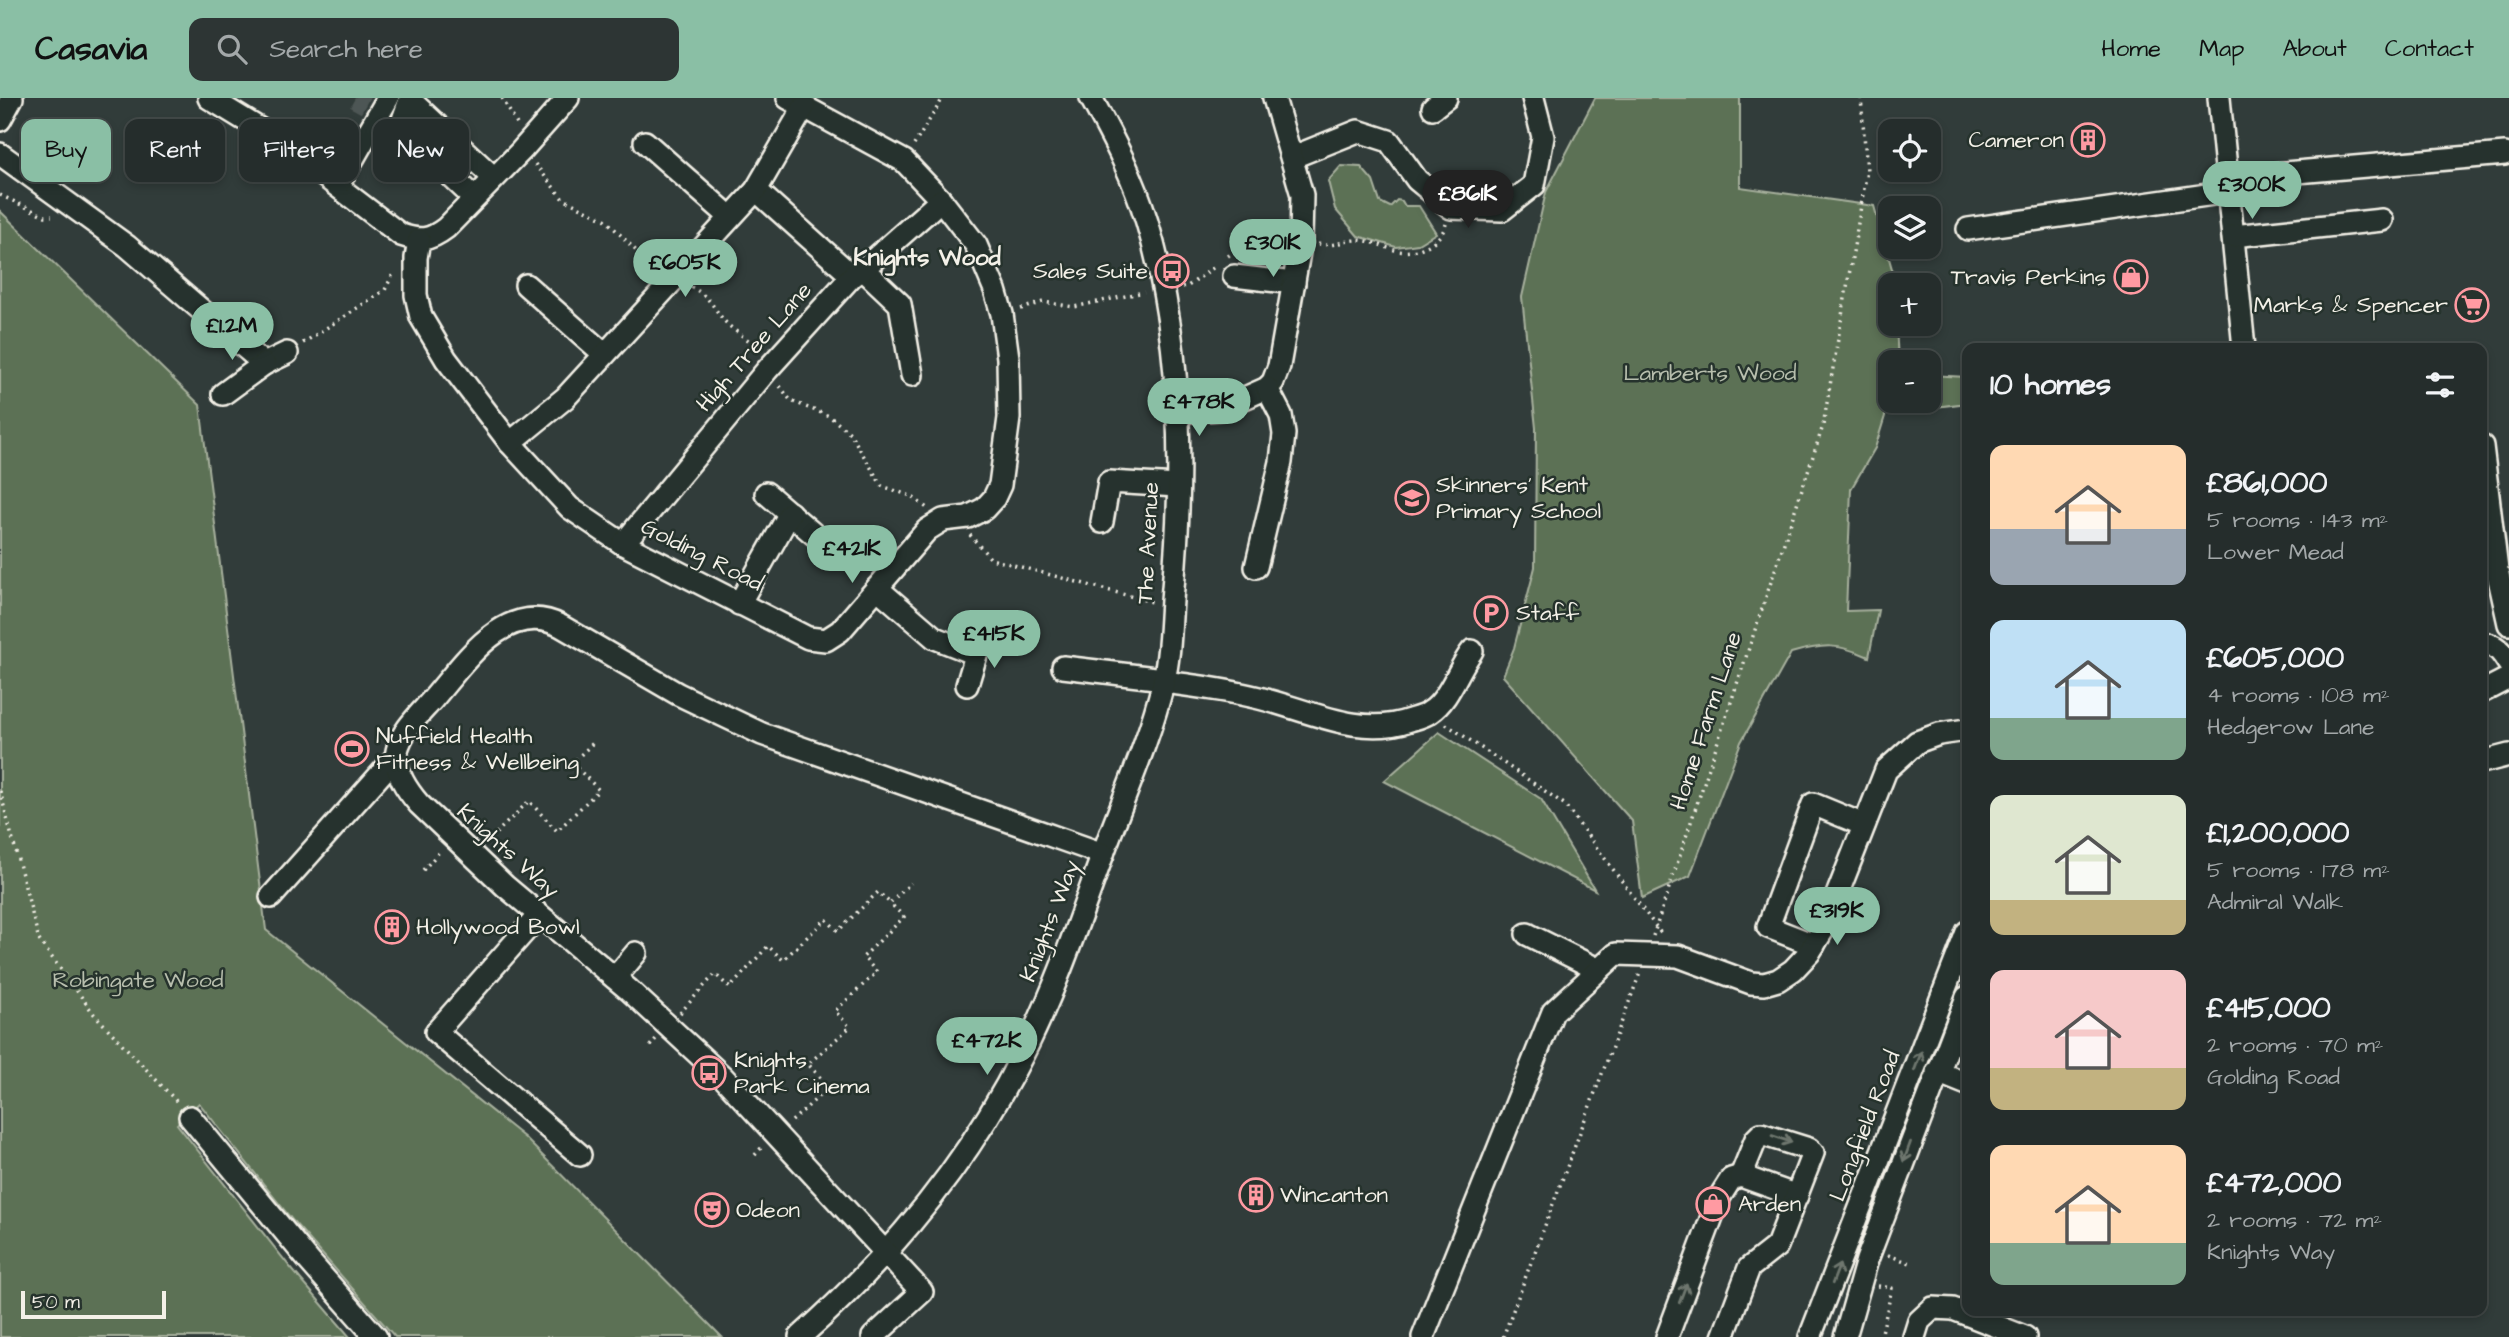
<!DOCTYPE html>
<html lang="en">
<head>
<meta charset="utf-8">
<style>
	body { margin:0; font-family:"Architects Daughter",sans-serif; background:#2d3534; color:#f1f3f6; height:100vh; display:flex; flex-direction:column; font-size:26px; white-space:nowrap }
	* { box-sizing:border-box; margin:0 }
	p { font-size:23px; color:#a3a8a9 }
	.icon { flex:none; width:38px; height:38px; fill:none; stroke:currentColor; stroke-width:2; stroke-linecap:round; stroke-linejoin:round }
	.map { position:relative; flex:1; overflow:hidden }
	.panel { position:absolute; left:1962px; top:245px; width:525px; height:973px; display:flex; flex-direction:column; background:#252d2c; border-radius:14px; box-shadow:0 4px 10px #0003,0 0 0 2px #424948 }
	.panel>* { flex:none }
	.guide { position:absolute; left:21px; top:21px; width:665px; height:63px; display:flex; gap:14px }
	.fabs { position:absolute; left:1878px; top:21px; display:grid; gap:14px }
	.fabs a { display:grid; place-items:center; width:63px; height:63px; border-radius:14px; background:#252d2c; box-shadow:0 4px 10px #0003,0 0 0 2px #424948; font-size:35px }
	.scale { position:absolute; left:21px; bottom:18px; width:145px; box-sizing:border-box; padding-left:7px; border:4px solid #f4f1e8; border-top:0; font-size:19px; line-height:24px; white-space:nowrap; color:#f4f1e8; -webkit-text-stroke:5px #26332d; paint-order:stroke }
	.price { position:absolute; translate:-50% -60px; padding:0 16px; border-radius:24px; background:#8abfa5; color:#111; font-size:23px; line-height:46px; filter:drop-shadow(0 2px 4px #0008) }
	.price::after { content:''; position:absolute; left:50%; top:42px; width:21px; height:16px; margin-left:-10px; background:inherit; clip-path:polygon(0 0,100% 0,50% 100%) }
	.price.current { background:#222; color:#fff }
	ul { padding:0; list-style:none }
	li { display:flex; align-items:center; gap:21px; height:175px; padding:0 28px }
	li span { display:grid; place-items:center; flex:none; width:196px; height:140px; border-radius:14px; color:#555 }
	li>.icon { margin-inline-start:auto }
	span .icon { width:84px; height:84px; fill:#fffc; stroke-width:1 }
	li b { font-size:30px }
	h2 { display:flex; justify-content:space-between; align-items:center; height:84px; padding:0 28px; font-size:30px }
	.tag { padding:0 24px; border-radius:14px; background:#252d2c; box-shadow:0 4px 10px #0003,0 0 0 2px #424948; font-size:24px; line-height:63px }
	.tag.current { background:#8abfa5; color:#111 }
	header { display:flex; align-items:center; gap:42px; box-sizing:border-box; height:98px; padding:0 35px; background:#8abfa5; color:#111 }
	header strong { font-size:33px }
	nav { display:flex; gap:38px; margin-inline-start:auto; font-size:24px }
	.search { width:490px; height:63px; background:#2d3534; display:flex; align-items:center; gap:18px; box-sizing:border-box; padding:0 24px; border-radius:14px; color:#a3a8a9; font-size:26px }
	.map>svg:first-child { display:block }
</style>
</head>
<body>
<header>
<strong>Casavia</strong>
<div class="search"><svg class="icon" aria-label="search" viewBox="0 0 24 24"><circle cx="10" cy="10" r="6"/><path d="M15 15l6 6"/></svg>Search here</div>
<nav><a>Home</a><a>Map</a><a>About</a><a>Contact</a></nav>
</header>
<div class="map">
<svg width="2509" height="1239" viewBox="0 0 2509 1239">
	<rect width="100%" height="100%" fill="#313c3a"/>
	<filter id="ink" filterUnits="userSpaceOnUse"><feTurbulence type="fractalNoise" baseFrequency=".0143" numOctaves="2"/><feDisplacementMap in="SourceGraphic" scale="14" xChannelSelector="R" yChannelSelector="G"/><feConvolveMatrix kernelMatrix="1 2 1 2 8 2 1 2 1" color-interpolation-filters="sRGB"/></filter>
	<g filter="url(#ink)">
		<!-- green -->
		<g fill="#5c7155" stroke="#a8b19e" stroke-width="2">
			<path d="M1595,0H1740V89L1874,108L1894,178L1895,187H1890V226H1896L1898,264H1890V303H1928L1929,277L1967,279V305L1886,315L1875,350L1851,391L1846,513L1878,512L1869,559C1838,545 1823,546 1791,555L1741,644L1690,778L1642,800L1632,723L1503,578L1514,550L1535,469L1536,330L1522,199L1546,94Z"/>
			<polygon points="1341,68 1361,69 1373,83 1380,104 1390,109 1397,102 1402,103 1405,108 1419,108 1436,135 1418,146 1396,149 1358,138 1335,111 1328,83"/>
			<polygon points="0,113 200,307 266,832 525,1040 722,1239 395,1239 293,1123 199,1005 177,1026 290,1169 350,1239 0,1239"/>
			<polygon points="1439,634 1541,701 1595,792 1384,683"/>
		</g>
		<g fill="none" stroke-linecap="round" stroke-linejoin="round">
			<!-- minor-tunnel -->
			<polyline stroke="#4e5754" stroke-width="21" stroke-dasharray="21 10" stroke-linecap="butt" points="355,0 366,6"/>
			<defs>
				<g id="minor">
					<path d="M209,0L273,39L401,137C420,143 429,143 446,130L521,53L568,0"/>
					<polyline points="2219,0 2244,250"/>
					<polyline points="1433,10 1446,0"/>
					<polyline points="0,22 12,0"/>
					<polyline points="645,44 730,119"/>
					<polyline points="0,56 127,148 264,266 287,255"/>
					<polyline points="1293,59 1358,33 1389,43 1417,82 1451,110 1502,112 1534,87 1543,39 1533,0"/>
					<polyline points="2227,80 2505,56"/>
					<polyline points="338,87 388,0"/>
					<polyline points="756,92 852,178"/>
					<polyline points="474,100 400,30 410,2 494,80"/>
					<polyline points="1968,131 2228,94"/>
					<polyline points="2233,138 2382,122"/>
					<polyline points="419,142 416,160 416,197 421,219 446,261 510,345 570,410 623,446 808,540 826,542 840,533 927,432 943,422 968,419 984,411 994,400 1000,387 1009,320 1008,260 1002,216 995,192 976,147 941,102 904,63 788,0"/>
					<polyline points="863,171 900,206 912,277"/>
					<polyline points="1234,178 1294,185"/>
					<polyline points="526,187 604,256"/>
					<polyline points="223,296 264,266"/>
					<polyline points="1177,314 1220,311 1267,290 1273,284 1279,268 1301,143 1302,97 1274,0"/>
					<polyline points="510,345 565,300 756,92 804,9"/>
					<polyline points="2482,348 2497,472 2509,526"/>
					<polyline points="766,395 817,439"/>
					<polyline points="1102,424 1109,384 1178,388"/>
					<polyline points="623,446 767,272 852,178 863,171 941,102"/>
					<polyline points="1256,469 1281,364 1284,336 1281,317 1267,290"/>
					<polyline points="877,490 935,540 976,556"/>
					<polyline points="739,506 790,415"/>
					<path d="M2482,545C2497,547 2501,553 2509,566"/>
					<polyline points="1063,569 1164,581"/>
					<path d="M1164,584C1196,588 1228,592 1259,600C1309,612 1359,640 1410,622C1417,620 1425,618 1430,614C1449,602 1458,571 1472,553"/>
					<polyline points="967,587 980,544"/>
					<polyline points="2482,594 2509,580"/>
					<polyline points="2482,664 2509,657"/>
					<polyline points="271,799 396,659"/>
					<polyline points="539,817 436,934 580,1057"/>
					<polyline points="1527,836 1599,872"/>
					<polyline points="1814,847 1768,829 1813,706 1864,727"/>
					<polyline points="615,880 636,855"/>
					<polyline points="1937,974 1967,986"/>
					<polyline points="190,1019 309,1163 376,1239"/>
					<path d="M800,1239C891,1158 968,1066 1023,956C1056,891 1079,822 1104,753C1124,698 1149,643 1163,586C1171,555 1170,521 1173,490C1184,370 1182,241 1147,124C1134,80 1113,40 1091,0"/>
					<path d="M873,1239L922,1194L722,978L629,892L505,788L419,706C407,692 393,673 397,653C401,633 420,616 433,601C464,565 506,500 561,528L678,596L762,636L1103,756"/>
					<polyline points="1423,1239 1553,914 1616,856 1678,858 1751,885 1764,886 1778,882 1793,872 1809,855 1824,830 1886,672 1917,644 1939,636 1967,632"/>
					<polyline points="1667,1239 1719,1100 1731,1081 1741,1078 1797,1098"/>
					<polyline points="1723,1239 1749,1170 1777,1148 1813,1055 1809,1051 1761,1036 1756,1041 1741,1078"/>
					<polyline points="1810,1239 1967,834"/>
					<polyline points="1845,1239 1867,1162 1967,899"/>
					<polyline points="1914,1239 1919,1223 1933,1210 1953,1211 2025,1239"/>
				</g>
			</defs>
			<!-- minor casing -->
			<use href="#minor" stroke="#f4f1e8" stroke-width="26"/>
			<!-- path -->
			<g stroke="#f4f1e8" stroke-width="3.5" stroke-dasharray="2 5" stroke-linecap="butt">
				<polyline points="502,0 518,28"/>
				<polyline points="914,47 943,0"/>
				<polyline points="535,66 563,101 605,121 650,167 657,171"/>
				<polyline points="0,97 45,118 52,118"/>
				<path d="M1318,146C1334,149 1341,143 1356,142C1369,141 1385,150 1398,153C1417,156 1441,145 1446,126"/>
				<polyline points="1228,158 1246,145 1283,143"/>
				<path d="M691,189C715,201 715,217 732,230C742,239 750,241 758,252"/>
				<polyline points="1182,189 1188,188 1217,167"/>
				<polyline points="1021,211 1043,204 1074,209 1144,194"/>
				<polyline points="303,245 385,192 394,174"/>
				<polyline points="780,288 791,303 829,318 850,335 882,388 911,398 927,410"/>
				<polyline points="970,437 991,461 1152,504"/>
				<polyline points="1446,626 1564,706 1663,838"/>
				<polyline points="0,693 39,842 94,916 178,1005"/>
				<polyline points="486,745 529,703 557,733 599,692 572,665 593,645"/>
				<polyline points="423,772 441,752"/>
				<polyline points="1653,838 1823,328 1867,73 1861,0"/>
				<polyline points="680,915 715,876 730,890 768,848 783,862 826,821 838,833 878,794 890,805"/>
				<polyline points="650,948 656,941"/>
				<polyline points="792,1023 829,989 808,966 850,929 835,913 877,874 863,859 904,819 890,805 911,785"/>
				<polyline points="755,1057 762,1049"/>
				<polyline points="1888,1157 1910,1165"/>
				<polyline points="1878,1188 1892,1190 1881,1239"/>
				<polyline points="1503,1239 1640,875"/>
			</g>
			<!-- minor -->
			<use href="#minor" stroke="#26332d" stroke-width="21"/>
		</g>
		<!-- one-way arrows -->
		<defs><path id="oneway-shaft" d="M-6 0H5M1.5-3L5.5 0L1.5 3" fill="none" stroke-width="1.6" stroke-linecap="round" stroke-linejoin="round" transform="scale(1.75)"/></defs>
		<g stroke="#6e766e">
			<use href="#oneway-shaft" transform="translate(1918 963) rotate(-69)"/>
			<use href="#oneway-shaft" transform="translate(1782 1041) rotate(19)"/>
			<use href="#oneway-shaft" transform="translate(1907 1054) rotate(110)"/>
			<use href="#oneway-shaft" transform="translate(1836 1176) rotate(-69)"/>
			<use href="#oneway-shaft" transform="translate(1683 1195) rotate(-69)"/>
		</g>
	</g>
	<!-- icons -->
	<defs>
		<symbol id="building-ring" viewBox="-11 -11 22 22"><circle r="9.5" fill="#26332d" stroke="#ff9aa2" stroke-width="1.5"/><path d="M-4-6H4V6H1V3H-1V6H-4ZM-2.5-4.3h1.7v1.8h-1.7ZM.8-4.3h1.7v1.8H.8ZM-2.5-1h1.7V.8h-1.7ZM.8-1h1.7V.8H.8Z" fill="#ff9aa2"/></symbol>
		<symbol id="bus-ring" viewBox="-11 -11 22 22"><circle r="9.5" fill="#26332d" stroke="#ff9aa2" stroke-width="1.5"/><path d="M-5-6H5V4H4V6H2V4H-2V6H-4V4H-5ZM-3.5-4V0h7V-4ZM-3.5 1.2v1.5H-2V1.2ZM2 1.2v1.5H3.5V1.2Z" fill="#ff9aa2"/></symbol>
		<symbol id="shop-ring" viewBox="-11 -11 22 22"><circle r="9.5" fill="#26332d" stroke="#ff9aa2" stroke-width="1.5"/><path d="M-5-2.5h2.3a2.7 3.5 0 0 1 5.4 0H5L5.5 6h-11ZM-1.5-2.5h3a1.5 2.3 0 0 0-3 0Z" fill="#ff9aa2"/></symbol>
		<symbol id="supermarket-ring" viewBox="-11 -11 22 22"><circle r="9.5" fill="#26332d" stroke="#ff9aa2" stroke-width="1.5"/><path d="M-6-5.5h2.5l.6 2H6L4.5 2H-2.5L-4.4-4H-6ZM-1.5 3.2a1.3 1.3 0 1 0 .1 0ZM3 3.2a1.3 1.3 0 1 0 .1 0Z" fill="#ff9aa2"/></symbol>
		<symbol id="school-ring" viewBox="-11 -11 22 22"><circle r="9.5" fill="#26332d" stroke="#ff9aa2" stroke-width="1.5"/><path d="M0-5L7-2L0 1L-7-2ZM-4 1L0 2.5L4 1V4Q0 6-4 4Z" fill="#ff9aa2"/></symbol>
		<symbol id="parking-ring" viewBox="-11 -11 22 22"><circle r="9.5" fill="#26332d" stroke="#ff9aa2" stroke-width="1.5"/><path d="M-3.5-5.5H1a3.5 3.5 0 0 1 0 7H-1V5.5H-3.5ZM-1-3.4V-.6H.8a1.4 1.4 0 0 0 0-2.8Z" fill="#ff9aa2"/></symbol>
		<symbol id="stadium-ring" viewBox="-11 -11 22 22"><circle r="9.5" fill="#26332d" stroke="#ff9aa2" stroke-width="1.5"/><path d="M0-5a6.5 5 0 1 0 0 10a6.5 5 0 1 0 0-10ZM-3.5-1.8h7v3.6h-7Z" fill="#ff9aa2"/></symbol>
		<symbol id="theatre-ring" viewBox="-11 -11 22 22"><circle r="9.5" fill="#26332d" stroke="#ff9aa2" stroke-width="1.5"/><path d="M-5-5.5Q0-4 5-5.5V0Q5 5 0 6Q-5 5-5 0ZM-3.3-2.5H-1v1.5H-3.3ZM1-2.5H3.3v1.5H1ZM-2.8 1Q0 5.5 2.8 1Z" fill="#ff9aa2"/></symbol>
	</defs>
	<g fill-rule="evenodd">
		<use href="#building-ring" x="2069" y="23" width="38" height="38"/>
		<use href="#bus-ring" x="1153" y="154" width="38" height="38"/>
		<use href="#shop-ring" x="2112" y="160" width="38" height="38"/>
		<use href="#supermarket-ring" x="2453" y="188" width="38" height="38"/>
		<use href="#school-ring" x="1393" y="381" width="38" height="38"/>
		<use href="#parking-ring" x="1472" y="496" width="38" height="38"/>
		<use href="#stadium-ring" x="333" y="632" width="38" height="38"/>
		<use href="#building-ring" x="373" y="810" width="38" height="38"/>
		<use href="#bus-ring" x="690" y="956" width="38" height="38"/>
		<use href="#building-ring" x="1237" y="1078" width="38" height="38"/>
		<use href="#shop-ring" x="1694" y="1087" width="38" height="38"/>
		<use href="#theatre-ring" x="693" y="1093" width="38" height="38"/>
	</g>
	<g text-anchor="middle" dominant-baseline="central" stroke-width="5" stroke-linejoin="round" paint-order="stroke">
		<!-- poi labels -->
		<g font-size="23" fill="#f4f1e8" stroke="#26332d" text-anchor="start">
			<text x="2064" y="42" text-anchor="end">Cameron</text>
			<text x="1148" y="173" text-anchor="end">Sales Suite</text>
			<text x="2106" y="179" text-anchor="end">Travis Perkins</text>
			<text x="2448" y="207" text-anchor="end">Marks &amp; Spencer</text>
			<text x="1436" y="387">Skinners' Kent<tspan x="1436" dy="26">Primary School</tspan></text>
			<text x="1516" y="515">Staff</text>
			<text x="376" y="638">Nuffield Health<tspan x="376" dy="26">Fitness &amp; Wellbeing</tspan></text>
			<text x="416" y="829">Hollywood Bowl</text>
			<text x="734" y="962">Knights<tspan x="734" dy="26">Park Cinema</tspan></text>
			<text x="1280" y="1097">Wincanton</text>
			<text x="1738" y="1106">Arden</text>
			<text x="736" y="1112">Odeon</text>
		</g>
		<!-- street labels -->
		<g font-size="23" fill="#f4f1e8" stroke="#26332d">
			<text transform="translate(754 249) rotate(-49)">High Tree Lane</text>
			<text transform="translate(1148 445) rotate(-87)">The Avenue</text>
			<text transform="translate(702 457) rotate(27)">Golding Road</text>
			<text transform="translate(1706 623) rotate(-72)">Home Farm Lane</text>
			<text transform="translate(508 753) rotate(42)">Knights Way</text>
			<text transform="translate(1050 823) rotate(-69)">Knights Way</text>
			<text transform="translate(1865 1028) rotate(-69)">Longfield Road</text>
		</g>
		<!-- park labels -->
		<g font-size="23" fill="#b7bead" stroke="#26332d">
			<text x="1710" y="275">Lamberts Wood</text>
			<text x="138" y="882">Robingate Wood</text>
		</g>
		<!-- neighbourhood labels -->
		<g font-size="24" font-weight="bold" fill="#f4f1e8" stroke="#26332d">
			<text x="927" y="160">Knights Wood</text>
		</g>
	</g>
</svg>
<div class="fabs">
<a><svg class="icon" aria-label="locate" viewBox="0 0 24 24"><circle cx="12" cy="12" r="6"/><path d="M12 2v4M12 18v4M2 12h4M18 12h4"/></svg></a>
<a><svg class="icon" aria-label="layers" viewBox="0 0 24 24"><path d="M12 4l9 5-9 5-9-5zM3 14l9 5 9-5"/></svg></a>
<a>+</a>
<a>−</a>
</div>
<div class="scale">50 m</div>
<b class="price" style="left:2252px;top:123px">£300K</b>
<b class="price current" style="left:1468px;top:132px">£861K</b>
<b class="price" style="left:1273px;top:181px">£301K</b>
<b class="price" style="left:685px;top:201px">£605K</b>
<b class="price" style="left:232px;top:264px">£1.2M</b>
<b class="price" style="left:1199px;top:340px">£478K</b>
<b class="price" style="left:852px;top:487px">£421K</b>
<b class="price" style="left:994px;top:572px">£415K</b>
<b class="price" style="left:1837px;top:849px">£319K</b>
<b class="price" style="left:987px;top:979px">£472K</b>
<div class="guide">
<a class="tag current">Buy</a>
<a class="tag">Rent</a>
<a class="tag">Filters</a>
<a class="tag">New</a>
</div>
<section class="panel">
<h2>10 homes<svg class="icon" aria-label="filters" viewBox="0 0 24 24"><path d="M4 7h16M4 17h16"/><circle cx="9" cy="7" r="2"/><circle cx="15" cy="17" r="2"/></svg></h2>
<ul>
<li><span style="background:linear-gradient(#ffd9b3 60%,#9aa5b1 0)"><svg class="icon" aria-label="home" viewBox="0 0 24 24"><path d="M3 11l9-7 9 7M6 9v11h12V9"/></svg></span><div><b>£861,000</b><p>5 rooms · 143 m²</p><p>Lower Mead</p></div></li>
<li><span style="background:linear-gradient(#bfe0f5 70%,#7fa58c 0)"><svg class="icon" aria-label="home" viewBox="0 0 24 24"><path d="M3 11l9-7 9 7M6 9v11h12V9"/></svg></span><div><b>£605,000</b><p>4 rooms · 108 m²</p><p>Hedgerow Lane</p></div></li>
<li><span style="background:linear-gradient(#dfe7d0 75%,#c2b280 0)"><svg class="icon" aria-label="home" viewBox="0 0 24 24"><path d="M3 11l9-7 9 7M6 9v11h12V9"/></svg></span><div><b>£1,200,000</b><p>5 rooms · 178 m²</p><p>Admiral Walk</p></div></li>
<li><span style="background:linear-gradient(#f6c9c9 70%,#c2b280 0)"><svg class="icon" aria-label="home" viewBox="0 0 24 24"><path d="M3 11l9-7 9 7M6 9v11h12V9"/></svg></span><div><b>£415,000</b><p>2 rooms · 70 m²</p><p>Golding Road</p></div></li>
<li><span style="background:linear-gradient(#ffd9b3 70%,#7fa58c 0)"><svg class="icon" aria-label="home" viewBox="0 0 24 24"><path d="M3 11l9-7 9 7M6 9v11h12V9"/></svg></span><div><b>£472,000</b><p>2 rooms · 72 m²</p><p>Knights Way</p></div></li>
</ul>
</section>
</div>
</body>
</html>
